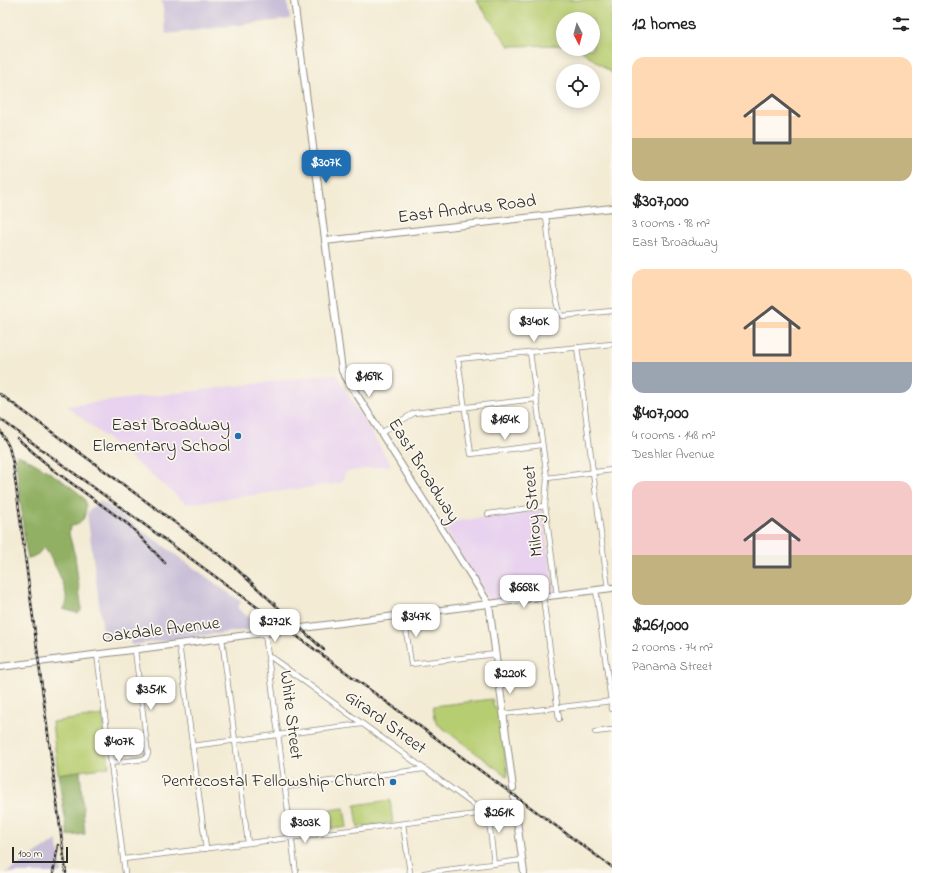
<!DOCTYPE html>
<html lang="en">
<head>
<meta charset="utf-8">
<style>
	body { margin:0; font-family:"Indie Flower",sans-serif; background:#f2f2f2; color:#222; height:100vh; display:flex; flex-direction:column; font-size:15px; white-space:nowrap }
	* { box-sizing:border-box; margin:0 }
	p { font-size:13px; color:#767676 }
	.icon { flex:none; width:22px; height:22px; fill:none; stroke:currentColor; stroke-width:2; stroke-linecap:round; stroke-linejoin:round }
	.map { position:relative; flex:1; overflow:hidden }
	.drawer { display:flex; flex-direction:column; background:#fff; width:320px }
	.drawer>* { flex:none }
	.needle { width:26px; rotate:174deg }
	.buttons { position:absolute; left:556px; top:12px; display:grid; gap:8px }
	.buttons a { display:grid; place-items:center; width:44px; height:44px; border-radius:50%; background:#fff; box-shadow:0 2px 10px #0003; font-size:20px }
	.scale { position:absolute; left:12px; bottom:10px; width:56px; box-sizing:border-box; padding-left:4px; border:2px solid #2b2b2b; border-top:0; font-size:11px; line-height:14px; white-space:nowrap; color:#2b2b2b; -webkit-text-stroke:3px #fbf7ec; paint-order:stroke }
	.price { position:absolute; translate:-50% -34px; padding:0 9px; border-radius:8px; background:#fff; color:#222; font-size:13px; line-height:26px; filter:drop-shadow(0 1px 2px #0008) }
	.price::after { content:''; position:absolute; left:50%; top:24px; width:12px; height:9px; margin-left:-6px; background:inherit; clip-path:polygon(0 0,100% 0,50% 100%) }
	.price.active { background:#1f6fb2; color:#fff }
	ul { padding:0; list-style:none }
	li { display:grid; align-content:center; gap:8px; height:212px; padding:0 20px }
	li span { display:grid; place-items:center; height:124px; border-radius:12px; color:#555 }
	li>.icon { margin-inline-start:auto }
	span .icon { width:72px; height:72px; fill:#fffc; stroke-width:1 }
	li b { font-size:17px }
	h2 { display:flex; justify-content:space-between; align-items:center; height:48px; padding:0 20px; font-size:17px }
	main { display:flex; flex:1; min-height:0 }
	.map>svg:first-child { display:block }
</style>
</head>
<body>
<main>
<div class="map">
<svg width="612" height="873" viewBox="0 0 612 873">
	<rect width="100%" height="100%" fill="#fbf7ec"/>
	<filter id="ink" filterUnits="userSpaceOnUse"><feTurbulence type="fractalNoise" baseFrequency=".025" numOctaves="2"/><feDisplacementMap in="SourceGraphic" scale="8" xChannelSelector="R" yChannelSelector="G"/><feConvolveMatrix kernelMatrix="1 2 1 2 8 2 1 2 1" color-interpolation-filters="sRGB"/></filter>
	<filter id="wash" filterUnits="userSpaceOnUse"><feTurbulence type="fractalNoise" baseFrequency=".012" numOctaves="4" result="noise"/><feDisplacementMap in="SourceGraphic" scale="16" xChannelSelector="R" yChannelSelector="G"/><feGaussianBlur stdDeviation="0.9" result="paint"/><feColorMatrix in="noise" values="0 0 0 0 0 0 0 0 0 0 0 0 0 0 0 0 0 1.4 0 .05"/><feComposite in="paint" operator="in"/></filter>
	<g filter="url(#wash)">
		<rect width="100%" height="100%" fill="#f3ebd4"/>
		<!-- built -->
		<g fill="#e8d2ef">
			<polygon points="336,374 391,465 346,472 341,483 187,504 67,406"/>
			<polygon points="542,510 554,594 490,602 440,523"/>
		</g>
		<!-- industrial -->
		<g fill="#c9bfd8">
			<polygon points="162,0 287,0 290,19 166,34"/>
			<polygon points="100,500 241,602 237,608 262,628 131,645 130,637 104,640 87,513"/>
			<polygon points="57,840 62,873 6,873"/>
		</g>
		<!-- green -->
		<g fill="#b7cd71" stroke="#717c4e">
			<polygon points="476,0 612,0 612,73 579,49 593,49 593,19 563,19 563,45 509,46"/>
			<polygon points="492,699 494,708 499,707 508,777 436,723 433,706"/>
			<polygon points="103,715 109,767 58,774 52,722"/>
			<polygon points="390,800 393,823 358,827 355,805"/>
			<polygon points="344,808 347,827 332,829 329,810"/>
		</g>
		<!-- forest -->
		<g fill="#91b063" stroke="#5e6e47">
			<path d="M17,455C29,458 78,489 84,499C87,503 86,512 84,517C82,523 77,526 70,526L69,534L75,556L81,604V611L77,613L63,609C64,607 66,603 66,600C68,588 51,557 44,547L38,554L28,559L25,543L16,462Z"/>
			<polygon points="80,771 85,834 68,836 58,774"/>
		</g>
	</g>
	<g filter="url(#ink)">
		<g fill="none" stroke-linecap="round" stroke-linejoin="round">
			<defs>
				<g id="street">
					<polyline points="546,216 554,288 560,313 562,316 612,311"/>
					<polyline points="577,347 608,589"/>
					<polyline points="530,352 547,478 545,506 557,595"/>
					<polyline points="381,433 414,413 536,399"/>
					<polyline points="542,445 471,454 458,359 612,344"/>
					<polyline points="547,478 612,470"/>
					<polyline points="488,514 545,506"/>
					<polyline points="596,590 612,709"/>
					<polyline points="543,597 559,719"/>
					<polyline points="404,615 411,664 496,654"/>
					<polyline points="265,633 296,873"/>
					<polyline points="222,638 248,843"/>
					<polyline points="179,644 206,849"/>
					<polyline points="97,654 125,873"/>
					<polyline points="268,655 485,813 489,820 494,864"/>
					<polyline points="503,714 612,701"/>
					<polyline points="595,732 612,730"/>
					<polyline points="192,746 362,724"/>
					<polyline points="111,763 145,759 148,754 135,650"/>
					<polyline points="285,787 424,769"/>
					<polyline points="403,824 410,873"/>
					<polyline points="124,859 485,813"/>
					<polyline points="424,873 522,860"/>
				</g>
				<g id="secondary">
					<polyline points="294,0 342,371 489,604 513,788"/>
					<polyline points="325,241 612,208"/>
					<polyline points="0,667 612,588"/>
					<polyline points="514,798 524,873"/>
				</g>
			</defs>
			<!-- street casing -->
			<use href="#street" stroke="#8f8b80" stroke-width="6"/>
			<!-- secondary casing -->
			<use href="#secondary" stroke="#8f8b80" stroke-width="8"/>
			<!-- street -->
			<use href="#street" stroke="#fff" stroke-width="4.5"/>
			<!-- secondary -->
			<use href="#secondary" stroke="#fff" stroke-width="6"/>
			<defs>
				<g id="rail">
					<polyline points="0,394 230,563 324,650"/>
					<polyline points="0,419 612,867"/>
					<polyline points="0,430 9,447 13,463 66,873"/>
					<polyline points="17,438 52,469 129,525 165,563"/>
					<polyline points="53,873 58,845"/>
				</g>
			</defs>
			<!-- rail casing -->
			<use href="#rail" stroke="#2b2b2b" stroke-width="2.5"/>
			<!-- rail -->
			<use href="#rail" stroke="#fbf7ec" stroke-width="1" stroke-dasharray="3" stroke-linecap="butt"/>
		</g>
	</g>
	<!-- markers -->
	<g fill="#1f6fb2" stroke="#fbf7ec" stroke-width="1.5">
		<circle cx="238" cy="436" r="4"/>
		<circle cx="393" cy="782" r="4"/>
	</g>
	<g text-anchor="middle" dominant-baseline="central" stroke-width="3.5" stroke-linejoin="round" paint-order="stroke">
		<!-- street labels -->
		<g font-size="18" fill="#2b2b2b" stroke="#fbf7ec">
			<text transform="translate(467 210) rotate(-7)">East Andrus Road</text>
			<text transform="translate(423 471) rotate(58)">East Broadway</text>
			<text transform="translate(534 511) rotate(-95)">Milroy Street</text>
			<text transform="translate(161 631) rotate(-7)">Oakdale Avenue</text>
			<text transform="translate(290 715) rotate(83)">White Street</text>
			<text transform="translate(385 723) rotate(36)">Girard Street</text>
		</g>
		<!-- poi labels -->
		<g font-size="18" fill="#2b2b2b" stroke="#fbf7ec" text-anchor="end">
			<text x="230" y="426">East Broadway<tspan x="230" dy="21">Elementary School</tspan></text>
			<text x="385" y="782">Pentecostal Fellowship Church</text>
		</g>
	</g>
</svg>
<div class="buttons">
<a><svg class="needle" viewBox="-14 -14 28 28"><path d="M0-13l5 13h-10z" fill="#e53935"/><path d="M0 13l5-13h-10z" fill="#767676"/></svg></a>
<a><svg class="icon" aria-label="locate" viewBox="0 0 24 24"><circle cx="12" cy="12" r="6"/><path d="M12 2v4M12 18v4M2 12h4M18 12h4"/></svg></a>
</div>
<div class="scale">100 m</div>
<b class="price active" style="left:326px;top:184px">$307K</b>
<b class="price" style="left:534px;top:343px">$340K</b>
<b class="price" style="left:369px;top:398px">$169K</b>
<b class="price" style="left:505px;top:441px">$164K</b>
<b class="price" style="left:524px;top:609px">$668K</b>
<b class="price" style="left:416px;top:638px">$347K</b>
<b class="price" style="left:275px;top:643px">$272K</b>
<b class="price" style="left:510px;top:695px">$220K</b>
<b class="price" style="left:151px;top:711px">$351K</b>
<b class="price" style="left:119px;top:763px">$407K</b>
<b class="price" style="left:499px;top:834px">$261K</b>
<b class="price" style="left:305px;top:844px">$303K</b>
</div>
<section class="drawer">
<h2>12 homes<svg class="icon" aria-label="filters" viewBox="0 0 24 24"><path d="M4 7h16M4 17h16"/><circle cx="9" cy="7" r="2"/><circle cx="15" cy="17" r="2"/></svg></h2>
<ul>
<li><span style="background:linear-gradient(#ffd9b3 65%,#c2b280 0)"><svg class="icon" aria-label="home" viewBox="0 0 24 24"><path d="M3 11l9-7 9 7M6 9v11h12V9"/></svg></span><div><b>$307,000</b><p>3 rooms · 98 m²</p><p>East Broadway</p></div></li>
<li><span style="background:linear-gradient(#ffd9b3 75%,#9aa5b1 0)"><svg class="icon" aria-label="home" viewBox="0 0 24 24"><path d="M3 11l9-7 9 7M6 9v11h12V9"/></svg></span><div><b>$407,000</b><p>4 rooms · 148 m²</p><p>Deshler Avenue</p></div></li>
<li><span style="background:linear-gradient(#f6c9c9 60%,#c2b280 0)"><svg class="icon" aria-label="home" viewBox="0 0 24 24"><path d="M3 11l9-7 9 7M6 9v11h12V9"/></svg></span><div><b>$261,000</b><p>2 rooms · 74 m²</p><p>Panama Street</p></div></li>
</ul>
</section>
</main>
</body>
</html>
